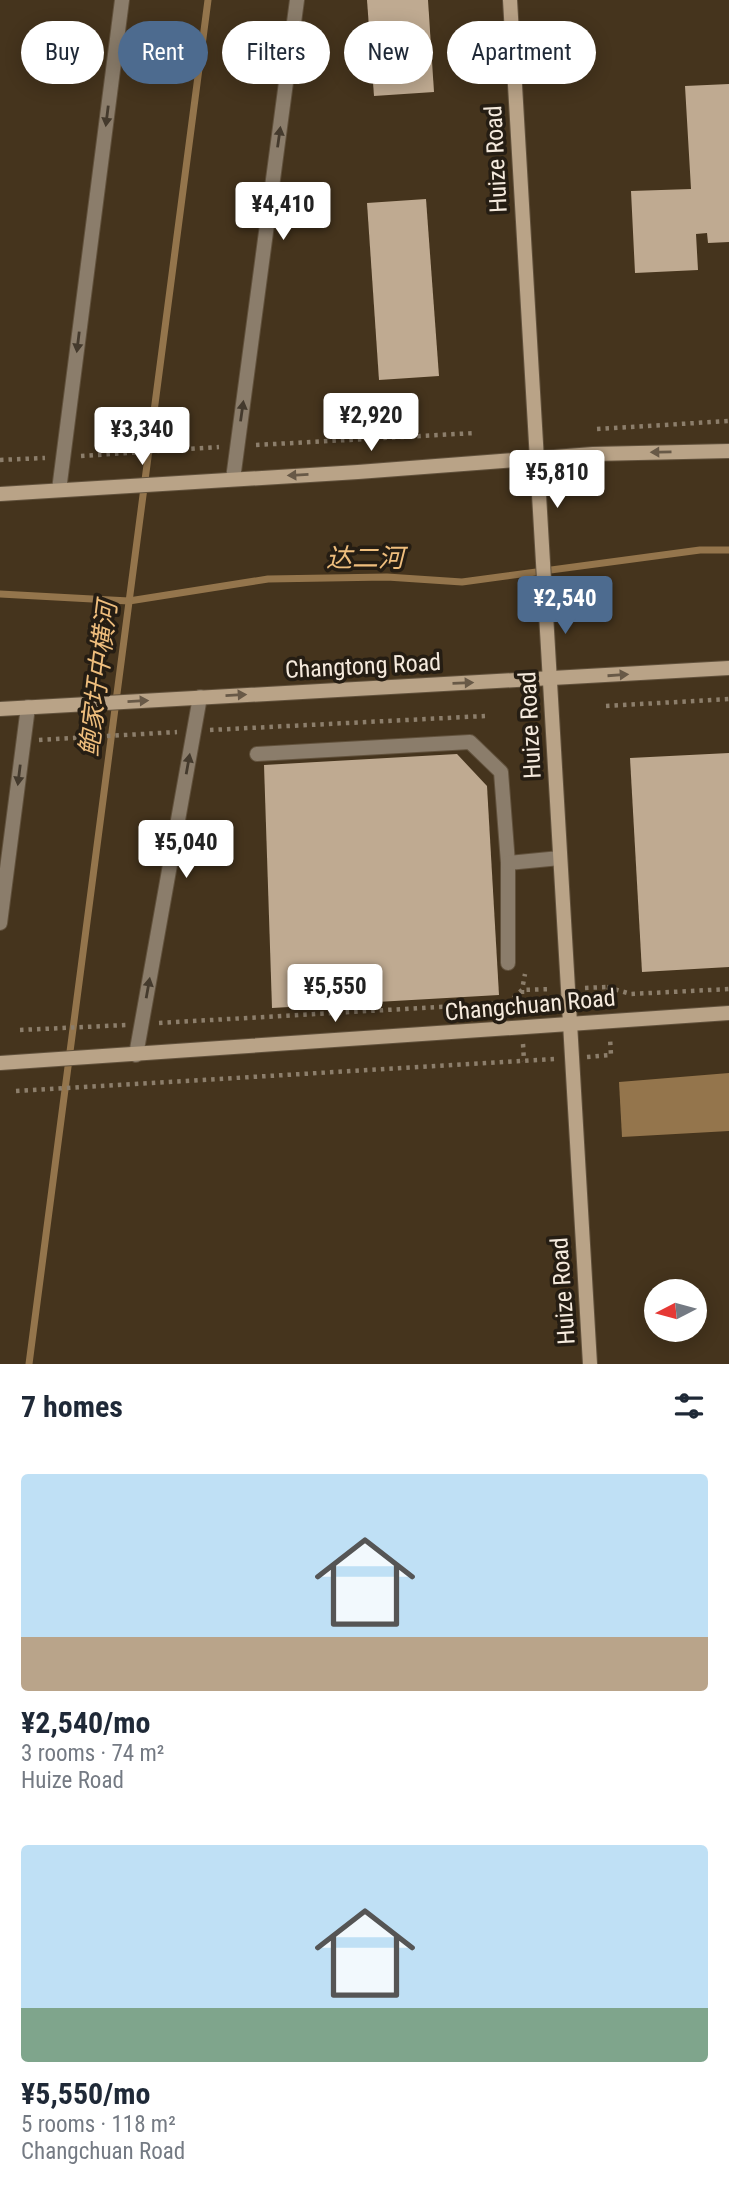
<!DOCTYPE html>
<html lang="en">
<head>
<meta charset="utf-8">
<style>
	body { margin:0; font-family:"Roboto Condensed","Noto Sans SC",sans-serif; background:#f6f6f7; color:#1f2937; height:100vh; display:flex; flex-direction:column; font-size:26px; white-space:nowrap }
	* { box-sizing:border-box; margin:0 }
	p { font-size:23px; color:#747a83 }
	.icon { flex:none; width:38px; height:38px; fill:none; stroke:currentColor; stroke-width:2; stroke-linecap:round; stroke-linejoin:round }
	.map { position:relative; height:1364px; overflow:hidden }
	.sheet { display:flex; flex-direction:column; background:#fff; flex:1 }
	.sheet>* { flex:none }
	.guide { position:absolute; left:21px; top:21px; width:688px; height:63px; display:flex; gap:14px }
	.needle { width:46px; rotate:264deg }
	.controls { position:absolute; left:644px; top:1279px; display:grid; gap:14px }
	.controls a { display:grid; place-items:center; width:63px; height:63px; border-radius:50%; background:#fff; box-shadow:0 4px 18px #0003; font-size:35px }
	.price { position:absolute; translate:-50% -60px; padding:0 16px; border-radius:7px; background:#fff; color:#222; font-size:23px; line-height:46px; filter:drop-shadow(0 2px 4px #0008) }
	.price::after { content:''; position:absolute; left:50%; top:42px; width:21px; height:16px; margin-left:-10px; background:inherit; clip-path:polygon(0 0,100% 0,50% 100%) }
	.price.selected { background:#4d6b8f; color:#fff }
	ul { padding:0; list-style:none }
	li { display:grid; align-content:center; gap:14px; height:371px; padding:0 21px }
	li span { display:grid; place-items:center; height:217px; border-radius:7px; color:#555 }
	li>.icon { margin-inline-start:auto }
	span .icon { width:126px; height:126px; fill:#fffc; stroke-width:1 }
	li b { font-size:30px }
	h2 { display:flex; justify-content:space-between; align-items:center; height:84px; padding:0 21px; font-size:30px }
	.tag { padding:0 24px; border-radius:32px; background:#fff; box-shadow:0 4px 18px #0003; font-size:24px; line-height:63px }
	.tag.selected { background:#4d6b8f; color:#fff }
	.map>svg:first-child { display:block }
</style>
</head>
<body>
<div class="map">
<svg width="729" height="1364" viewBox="0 0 729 1364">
	<rect width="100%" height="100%" fill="#45341d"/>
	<!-- water -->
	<polygon fill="#94754c" points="729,1073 729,1131 622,1137 619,1082"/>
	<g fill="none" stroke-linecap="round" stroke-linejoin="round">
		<!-- stream -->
		<g stroke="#94754c" stroke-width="7">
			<polyline points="0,594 129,601 268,579 387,577 462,582 700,550 729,550"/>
			<polyline points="29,1364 208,0"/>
		</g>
	</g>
	<!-- building -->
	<g fill="#bfaa91">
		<polygon points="367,0 428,0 434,92 374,96"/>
		<polygon points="729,84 729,242 708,243 707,233 696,234 698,270 635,273 631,191 691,189 685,86"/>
		<polygon points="426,199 439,376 379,380 367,203"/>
		<polygon points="729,753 729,967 642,972 630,758"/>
		<polygon points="457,754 487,786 499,995 272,1008 264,765"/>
	</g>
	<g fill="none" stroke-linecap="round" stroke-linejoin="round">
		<defs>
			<g id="street">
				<polyline points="233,479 297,0"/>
				<polyline points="59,490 122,0"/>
				<polyline points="257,754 470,742 501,772 508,863 508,963"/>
				<polyline points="508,863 560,858"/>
				<polyline points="0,923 28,707"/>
				<polyline points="136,1055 200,697"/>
			</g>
			<g id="secondary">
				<polyline points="510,0 590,1364"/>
				<polyline points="0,494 358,472 593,454 729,451"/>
				<polyline points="0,709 729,668"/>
				<polyline points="0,1063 729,1013"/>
			</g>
		</defs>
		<!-- street casing -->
		<use href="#street" stroke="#61513c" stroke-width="16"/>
		<!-- secondary casing -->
		<use href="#secondary" stroke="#61513c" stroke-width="16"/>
		<!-- path -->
		<g stroke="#8c7e6b" stroke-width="4.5" stroke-dasharray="3.5 5" stroke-linecap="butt">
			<polyline points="597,429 729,421"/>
			<polyline points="256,445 475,433"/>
			<polyline points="81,456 219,447"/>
			<polyline points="0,460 45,458"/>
			<polyline points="606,706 729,699"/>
			<polyline points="210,730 485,716"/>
			<polyline points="39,740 177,732"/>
			<polyline points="607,987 631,994 729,989"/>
			<polyline points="585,988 607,987 608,1005"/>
			<polyline points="522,1011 522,990 552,989"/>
			<polyline points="159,1023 508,1003 522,990 525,974"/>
			<polyline points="20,1030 126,1025"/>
			<polyline points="523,1044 524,1061"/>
			<polyline points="587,1057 611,1055 610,1038"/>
			<polyline points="16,1091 554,1059"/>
		</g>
		<!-- street -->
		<use href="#street" stroke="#8b7d6b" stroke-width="14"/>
		<!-- secondary -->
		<use href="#secondary" stroke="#b9a387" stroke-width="14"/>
	</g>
	<!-- one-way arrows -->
	<defs><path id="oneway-solid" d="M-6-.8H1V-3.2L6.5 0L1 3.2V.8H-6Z" transform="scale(1.75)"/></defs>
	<g fill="#443a2d">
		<use href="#oneway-solid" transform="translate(107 116) rotate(97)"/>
		<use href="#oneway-solid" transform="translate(279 137) rotate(-82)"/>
		<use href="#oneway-solid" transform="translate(78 342) rotate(97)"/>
		<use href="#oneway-solid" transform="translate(242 411) rotate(-82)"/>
		<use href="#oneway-solid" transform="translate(188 764) rotate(-80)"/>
		<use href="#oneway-solid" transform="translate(19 775) rotate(97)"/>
		<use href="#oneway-solid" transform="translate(148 988) rotate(-80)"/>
	</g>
	<g fill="#685947">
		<use href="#oneway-solid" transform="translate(661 452) rotate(179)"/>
		<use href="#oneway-solid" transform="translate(298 475) rotate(177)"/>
		<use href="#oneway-solid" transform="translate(618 675) rotate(-4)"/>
		<use href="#oneway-solid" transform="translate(463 683) rotate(-2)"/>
		<use href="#oneway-solid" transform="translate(236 695) rotate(-3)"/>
		<use href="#oneway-solid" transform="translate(138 701) rotate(-3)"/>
	</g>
	<g text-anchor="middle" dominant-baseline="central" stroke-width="7" stroke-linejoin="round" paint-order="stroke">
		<!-- street labels -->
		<g font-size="24" fill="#f5eadd" stroke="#251d13">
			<text transform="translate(496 159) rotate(-93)">Huize Road</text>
			<text transform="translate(363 666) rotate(-3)">Changtong Road</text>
			<text transform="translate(530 725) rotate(-93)">Huize Road</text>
			<text transform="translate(530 1005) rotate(-5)">Changchuan Road</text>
			<text transform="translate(563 1291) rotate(-94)">Huize Road</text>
		</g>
		<!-- water labels -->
		<g font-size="26" font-style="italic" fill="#efbe7d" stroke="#251d13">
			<text x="365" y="558">达二河</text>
			<text transform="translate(98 679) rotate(-83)">鲍家圩中横河</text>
		</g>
	</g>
</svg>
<div class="controls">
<a><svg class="needle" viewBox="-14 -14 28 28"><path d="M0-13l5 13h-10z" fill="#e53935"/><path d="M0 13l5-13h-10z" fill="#747a83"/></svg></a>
</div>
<b class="price" style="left:283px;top:242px">¥4,410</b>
<b class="price" style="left:371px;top:453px">¥2,920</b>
<b class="price" style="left:142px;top:467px">¥3,340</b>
<b class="price" style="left:557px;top:510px">¥5,810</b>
<b class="price selected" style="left:565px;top:636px">¥2,540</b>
<b class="price" style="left:186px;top:880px">¥5,040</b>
<b class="price" style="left:335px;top:1024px">¥5,550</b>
<div class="guide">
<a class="tag">Buy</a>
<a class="tag selected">Rent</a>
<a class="tag">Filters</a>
<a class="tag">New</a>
<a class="tag">Apartment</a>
</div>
</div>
<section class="sheet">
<h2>7 homes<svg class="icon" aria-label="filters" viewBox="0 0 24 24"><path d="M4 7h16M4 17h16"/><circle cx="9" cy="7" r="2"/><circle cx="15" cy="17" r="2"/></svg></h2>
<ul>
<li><span style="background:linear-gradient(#bfe0f5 75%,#b9a48a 0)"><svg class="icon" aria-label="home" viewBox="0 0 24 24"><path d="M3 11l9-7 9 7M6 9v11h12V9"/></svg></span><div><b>¥2,540/mo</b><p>3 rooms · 74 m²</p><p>Huize Road</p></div></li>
<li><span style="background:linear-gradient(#bfe0f5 75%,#7fa58c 0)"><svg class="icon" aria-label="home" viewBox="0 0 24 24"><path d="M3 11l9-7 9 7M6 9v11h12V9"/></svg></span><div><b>¥5,550/mo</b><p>5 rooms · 118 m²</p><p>Changchuan Road</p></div></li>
</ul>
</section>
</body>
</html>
